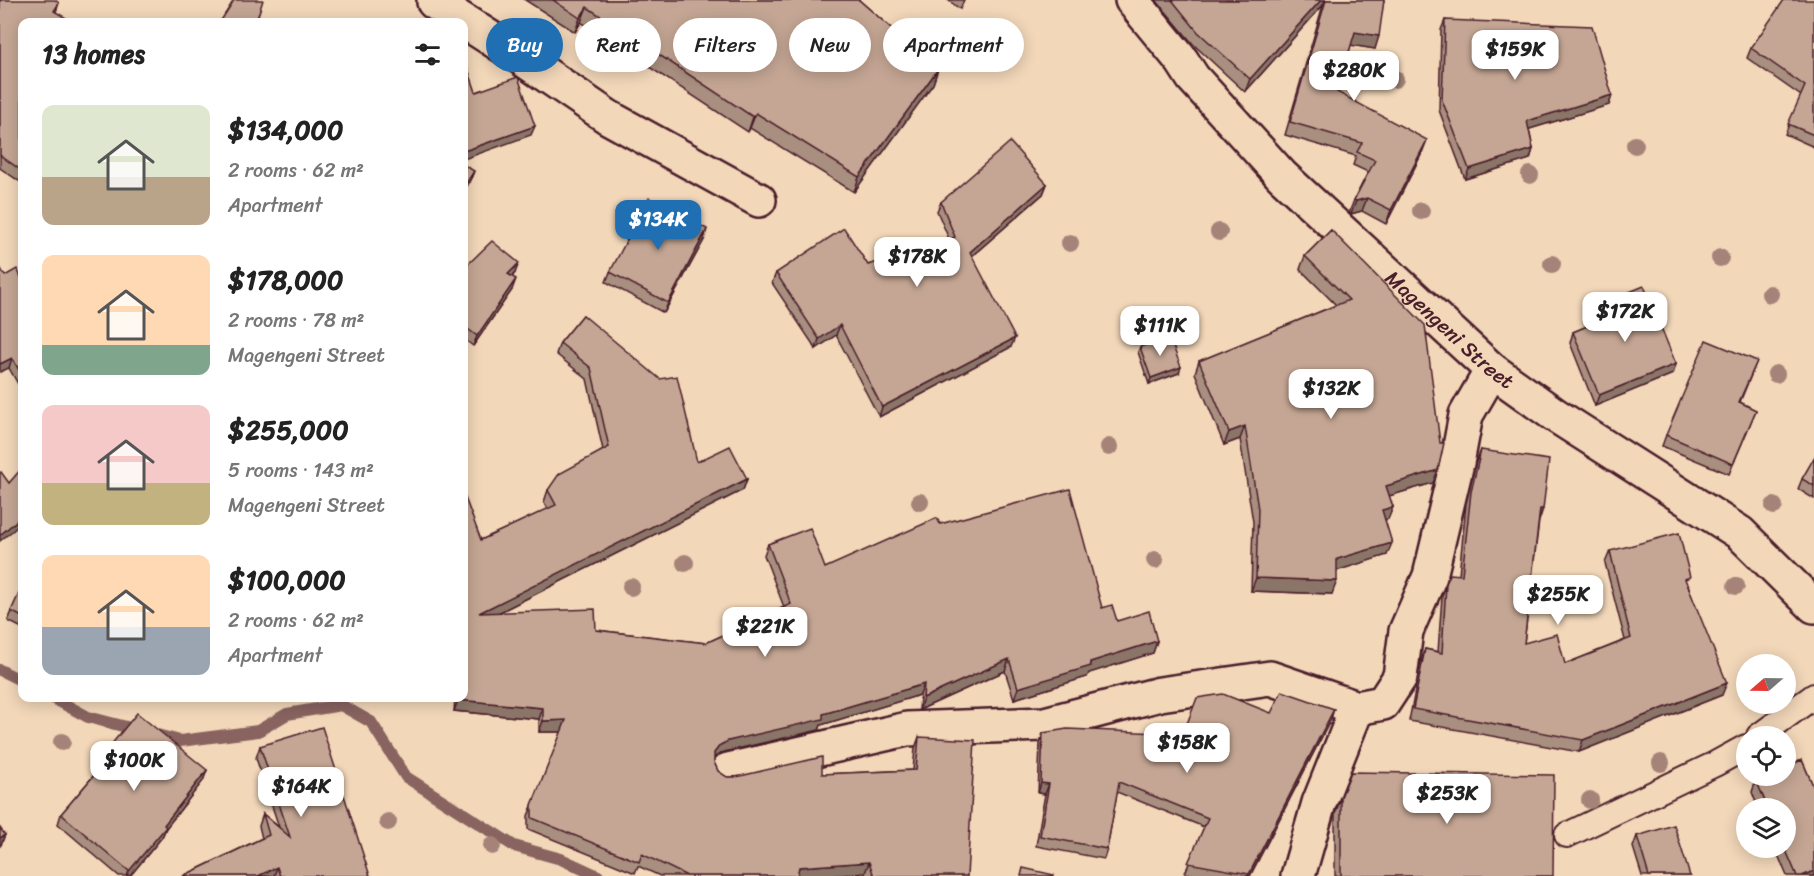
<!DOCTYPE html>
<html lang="en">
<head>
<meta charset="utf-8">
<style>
	body { margin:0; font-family:Sriracha,sans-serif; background:#f2f2f2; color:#222; height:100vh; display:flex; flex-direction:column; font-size:22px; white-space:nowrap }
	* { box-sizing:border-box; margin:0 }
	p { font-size:20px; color:#767676 }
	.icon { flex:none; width:33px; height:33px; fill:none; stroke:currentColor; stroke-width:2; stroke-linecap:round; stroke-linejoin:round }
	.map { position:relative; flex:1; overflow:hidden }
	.panel { position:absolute; left:18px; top:18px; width:450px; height:684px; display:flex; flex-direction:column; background:#fff; border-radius:12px; box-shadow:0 3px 15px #0003 }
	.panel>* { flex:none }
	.guide { position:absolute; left:486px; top:18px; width:570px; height:54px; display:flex; gap:12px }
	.needle { width:39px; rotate:250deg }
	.tools { position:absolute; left:1736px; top:654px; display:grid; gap:12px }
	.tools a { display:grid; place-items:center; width:60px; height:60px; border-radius:50%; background:#fff; box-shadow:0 3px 15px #0003; font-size:30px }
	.price { position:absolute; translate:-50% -51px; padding:0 14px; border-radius:12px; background:#fff; color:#222; font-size:20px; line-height:39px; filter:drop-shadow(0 2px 3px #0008) }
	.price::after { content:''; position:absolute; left:50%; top:36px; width:18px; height:14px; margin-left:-9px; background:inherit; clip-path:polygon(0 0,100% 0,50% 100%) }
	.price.on { background:#1f6fb2; color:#fff }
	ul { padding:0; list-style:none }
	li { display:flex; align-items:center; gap:18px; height:150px; padding:0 24px }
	li span { display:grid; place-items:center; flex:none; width:168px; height:120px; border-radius:12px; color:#555 }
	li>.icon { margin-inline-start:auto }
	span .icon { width:72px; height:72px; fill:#fffc; stroke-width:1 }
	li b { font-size:26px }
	h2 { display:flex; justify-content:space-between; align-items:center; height:72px; padding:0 24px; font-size:26px }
	.tag { padding:0 21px; border-radius:27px; background:#fff; box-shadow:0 3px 15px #0003; font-size:21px; line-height:54px }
	.tag.on { background:#1f6fb2; color:#fff }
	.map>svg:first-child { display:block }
</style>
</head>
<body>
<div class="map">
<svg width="1814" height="876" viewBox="0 0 1814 876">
	<rect width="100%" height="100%" fill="#f2d7b9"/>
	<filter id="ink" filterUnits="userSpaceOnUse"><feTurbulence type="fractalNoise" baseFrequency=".0167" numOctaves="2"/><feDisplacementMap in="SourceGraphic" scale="12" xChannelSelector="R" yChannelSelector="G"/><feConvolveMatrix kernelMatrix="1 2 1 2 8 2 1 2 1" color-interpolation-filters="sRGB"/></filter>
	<g filter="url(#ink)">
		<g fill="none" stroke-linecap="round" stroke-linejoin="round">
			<!-- stream -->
			<g stroke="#88635f" stroke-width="12">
				<polyline points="0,670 22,681"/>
				<polyline points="53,698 88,717 180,741 258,731 287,714 341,705 371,722 406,777 514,846 561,859 598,876"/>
			</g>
			<defs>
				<g id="lane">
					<polyline points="1759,736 1814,696"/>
					<polyline points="1567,835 1715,764 1746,747"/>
				</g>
				<g id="street">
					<path id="s1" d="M1132,0L1182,61L1193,78L1282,176L1492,370L1555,415L1740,533L1814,606"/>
					<polyline points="434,2 520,57 608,117 759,200"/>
					<polyline points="728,770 907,729 1045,724 1160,694 1270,678 1357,708 1383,703 1400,677 1406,631 1430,576 1457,463 1466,415 1492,370"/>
					<polyline points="1298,876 1319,803 1357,708"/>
				</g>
			</defs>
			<!-- lane casing -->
			<use href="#lane" stroke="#4a1f2b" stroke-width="28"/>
			<!-- street casing -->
			<use href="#street" stroke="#4a1f2b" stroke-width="38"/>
			<!-- lane -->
			<use href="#lane" stroke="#f2d7b9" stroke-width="24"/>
			<!-- street -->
			<use href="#street" stroke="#f2d7b9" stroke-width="33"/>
		</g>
		<!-- trees -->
		<g fill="#a58378">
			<circle cx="1395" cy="79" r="9"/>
			<circle cx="1635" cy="145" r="9"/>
			<circle cx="1530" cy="175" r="9"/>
			<circle cx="1421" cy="211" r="9"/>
			<circle cx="1219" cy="232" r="9"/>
			<circle cx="1070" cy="243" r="9"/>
			<circle cx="1720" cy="258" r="9"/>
			<circle cx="1552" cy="264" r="9"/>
			<circle cx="1770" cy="294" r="9"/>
			<circle cx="1776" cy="374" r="9"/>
			<circle cx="1109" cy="447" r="9"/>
			<circle cx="920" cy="502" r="9"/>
			<circle cx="1774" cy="506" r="9"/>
			<circle cx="1155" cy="560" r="9"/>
			<circle cx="685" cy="563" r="9"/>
			<circle cx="1736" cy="586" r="9"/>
			<circle cx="631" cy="587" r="9"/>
			<circle cx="62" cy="742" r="9"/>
			<circle cx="1661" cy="763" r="9"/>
			<circle cx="1590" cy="800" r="9"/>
			<circle cx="388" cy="822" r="9"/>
			<circle cx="492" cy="846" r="9"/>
		</g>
		<!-- wall -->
		<g fill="#a98f7f" stroke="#4a1f2b" stroke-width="1.5">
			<polygon points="0,0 59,3 56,12 22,22 22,183 0,168"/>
			<polygon points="525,0 859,0 938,69 933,84 854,192 750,128 748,132 581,22 575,32"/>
			<polygon points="948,0 964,0 960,9"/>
			<polygon points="1156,0 1384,0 1375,49 1351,45 1337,92 1422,153 1386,224 1362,211 1351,214 1349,213 1354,200 1368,172 1353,165 1356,156 1285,135 1323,5 1245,92 1194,45"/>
			<polygon points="1814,0 1814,147 1785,134 1801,96 1747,58 1751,48"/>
			<polygon points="1445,20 1612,95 1609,105 1529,129 1533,149 1530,159 1465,179 1439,110 1441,30"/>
			<polygon points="1047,184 1043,194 972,256 1011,347 879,417 836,335 816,349 772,283 776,273 868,265 949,239 937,211 941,202"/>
			<polygon points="1331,230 1438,470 1433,483 1389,496 1393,507 1388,519 1385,520 1387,555 1337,570 1332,594 1251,591 1253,522 1240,439 1224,445 1195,373 1199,361 1336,305 1300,269 1305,256"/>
			<polygon points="704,240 664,313 606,282 610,272"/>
			<polygon points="464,268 515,273 512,277 512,290 473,346 464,339"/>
			<polygon points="5,276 22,279 22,391 9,368"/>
			<polygon points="1610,300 1676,364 1673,374 1595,406 1570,343 1573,332 1609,317 1607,311"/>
			<polygon points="583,315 697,462 747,479 743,490 498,613 596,630 706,643 784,607 764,555 768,544 825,568 940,524 1102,608 1117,621 1157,641 1153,653 1089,673 1087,677 1014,699 1005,671 919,710 920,695 821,725 819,730 724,752 716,756 714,758 714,762 718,771 727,777 822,774 913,770 915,748 919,737 967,876 866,876 865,873 828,876 660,876 638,866 635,873 528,829 528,816 562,732 539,732 539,719 454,711 455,698 464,698 481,540 548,509 544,502 548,490 603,450 587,379 556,354 560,343"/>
			<polygon points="1140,347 1179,373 1149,384 1138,352"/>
			<polygon points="1757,361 1740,402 1756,410 1729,474 1662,446 1666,435"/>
			<polygon points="1481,450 1539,521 1524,643 1565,664 1625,640 1605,563 1610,551 1688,584 1722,695 1579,752 1409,721 1421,661 1425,649 1438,652 1442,596 1446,584 1459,575 1466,504 1476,462"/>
			<polygon points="1814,458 1814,499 1798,489 1802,479"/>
			<polygon points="22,587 22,628 8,621"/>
			<polygon points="1271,713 1331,719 1250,876 1199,876 1185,873 1204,827 1117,792 1107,849 1104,859 1036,846 1045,794 1038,793 1040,743 1043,733 1183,734"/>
			<polygon points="260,746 370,876 183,876 262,838 259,826 263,814 279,827 256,758"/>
			<polygon points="102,756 207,770 203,781 166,828 162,837 130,876 119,876 58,824 61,814 100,768 98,766"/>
			<polygon points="1802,760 1814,788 1814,876 1787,876 1775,848 1785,848 1785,808 1758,808 1752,792 1756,780 1767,776 1785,776 1785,767"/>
			<polygon points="1351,772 1553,876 1335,876 1335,814"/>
			<polygon points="1637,836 1690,876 1642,876 1633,847"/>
		</g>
		<!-- shaded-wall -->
		<g fill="#8a7468" stroke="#4a1f2b" stroke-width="1.5">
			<polygon points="1321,0 1325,0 1323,5 1245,92 1250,79"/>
			<polygon points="587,7 581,22 575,32 580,18"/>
			<polygon points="1355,32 1379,36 1375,49 1350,45"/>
			<polygon points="938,69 933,84 854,192 859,177"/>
			<polygon points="1612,95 1609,105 1523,131 1527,121"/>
			<polygon points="756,113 750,128 748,132 753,117"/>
			<polygon points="535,126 531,135 464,159 464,151"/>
			<polygon points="1427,140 1422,153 1386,224 1391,210"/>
			<polygon points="1533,149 1530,159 1465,179 1469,169"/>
			<polygon points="474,171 471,180 464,191 464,187"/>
			<polygon points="1047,184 1043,194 966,261 970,252"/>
			<polygon points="1367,198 1362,211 1351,214 1356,201"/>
			<polygon points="707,229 704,240 664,313 668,303"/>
			<polygon points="519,263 515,273 504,284 508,274"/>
			<polygon points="516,279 512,290 473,346 477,336"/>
			<polygon points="840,325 836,335 816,349 819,339"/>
			<polygon points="1015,338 1011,347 879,417 882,407"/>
			<polygon points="12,358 9,368 0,372 0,364"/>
			<polygon points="1676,364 1673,374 1595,406 1599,395"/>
			<polygon points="1181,367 1179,373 1149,384 1151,378"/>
			<polygon points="1245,426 1240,439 1224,445 1229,432"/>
			<polygon points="1438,470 1433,483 1382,498 1386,486"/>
			<polygon points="747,479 743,490 474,625 479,613"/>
			<polygon points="1393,507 1388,519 1377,522 1382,510"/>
			<polygon points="1540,509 1543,509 1539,521"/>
			<polygon points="22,516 22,523 0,541 0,535"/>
			<polygon points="1392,543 1387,555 1333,572 1337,559"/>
			<polygon points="1256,578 1337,581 1332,594 1251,591"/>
			<polygon points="1157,641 1153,653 1089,673 1087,677 1014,699 1018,688 1090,662"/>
			<polygon points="1009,659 1005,671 919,710 923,698"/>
			<polygon points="1727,683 1722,695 1579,752 1583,740"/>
			<polygon points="924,684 920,695 821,725 819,730 724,752 716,756 710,764 714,753 720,745 728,741 823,714"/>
			<polygon points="458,700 543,708 539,719 454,711"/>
			<polygon points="1334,709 1331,719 1250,876 1248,876"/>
			<polygon points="566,720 562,732 539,732 543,721"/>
			<polygon points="207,770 203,781 166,828 162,837 130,876 127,876 129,871 164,825"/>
			<polygon points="1041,783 1049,784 1045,794 1038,793"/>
			<polygon points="5,835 1,845 0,846 0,838"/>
			<polygon points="869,862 865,873 828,876 796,876 799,867"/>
			<polygon points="277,867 274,876 258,876"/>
			<polygon points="1814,871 1814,876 1802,876"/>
		</g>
		<!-- building -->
		<g fill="#c5a694" stroke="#4a1f2b" stroke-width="1.5">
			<polygon points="0,0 55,0 59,3 54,11 73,22 22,22 22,171 0,155"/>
			<polygon points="234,0 263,0 256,22 220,22"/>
			<polygon points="553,0 859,0 938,69 859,177 756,113 753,117 587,7 580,18"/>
			<polygon points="1172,0 1321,0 1250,79 1198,32"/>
			<polygon points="1326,0 1384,0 1379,36 1355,32 1337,92 1427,140 1391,210 1367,198 1356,201 1354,200 1375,160 1357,152 1362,143 1290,122"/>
			<polygon points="1784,0 1814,0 1814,135 1788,124 1805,86 1751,48"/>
			<polygon points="1445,20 1592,26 1612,95 1527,121 1533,149 1469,169 1442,100"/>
			<polygon points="464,57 476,92 518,77 535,126 464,151"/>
			<polygon points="1010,142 1047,184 970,252 1015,338 882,407 840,325 819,339 776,273 844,228 868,265 955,237 941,202"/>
			<polygon points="464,165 474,171 464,187"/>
			<polygon points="649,198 707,229 668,303 610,272"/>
			<polygon points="1331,230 1425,325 1440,443 1444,443 1438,470 1386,486 1393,507 1382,510 1392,543 1337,559 1337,581 1256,578 1258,509 1245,426 1229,432 1199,361 1349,300 1305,256"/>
			<polygon points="492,241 519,263 508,274 516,279 477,336 464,326 464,268"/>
			<polygon points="0,267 5,276 17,269 22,279 22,375 12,358 0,364"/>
			<polygon points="1644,286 1676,364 1599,395 1573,332 1616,314 1610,300"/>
			<polygon points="583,315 660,379 677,376 697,462 730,446 747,479 479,613 595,609 596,630 706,643 791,604 768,544 810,528 825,568 937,518 940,524 1070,489 1102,608 1112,605 1117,621 1149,611 1157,641 1090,662 1091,666 1018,688 1009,659 923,698 924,684 823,714 823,719 728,741 720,745 714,753 714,762 718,771 727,777 736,777 822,757 822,774 916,770 919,737 975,740 967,876 874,876 869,862 799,867 797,876 687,876 642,854 639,862 532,818 532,805 566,720 543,721 543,708 458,700 458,698 464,698 464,495 481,540 556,505 548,490 559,474 609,447 591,368 560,343"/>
			<polygon points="1169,336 1181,367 1151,378 1140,347"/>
			<polygon points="1706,340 1757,361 1739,402 1756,410 1733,464 1666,435"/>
			<polygon points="1481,450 1549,460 1543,509 1540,509 1524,643 1557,634 1565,664 1631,638 1610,551 1679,533 1690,577 1685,579 1727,683 1583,740 1413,709 1425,649 1442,653 1446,584 1450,574 1462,575 1471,492"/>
			<polygon points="1814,458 1814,486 1802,479"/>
			<polygon points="22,468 22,516 0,535 0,473 1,472 9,483"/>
			<polygon points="22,587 22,617 11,611"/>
			<polygon points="1282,691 1334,709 1249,874 1188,863 1208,818 1119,782 1107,849 1040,836 1049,784 1041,783 1043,733 1067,729 1183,734 1197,698 1223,694 1271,713"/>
			<polygon points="137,713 207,770 164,825 166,827 129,871 61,814 107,760 102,756"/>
			<polygon points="322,727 370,876 280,876 277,867 258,876 183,876 269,835 263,814 290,837 260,746"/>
			<polygon points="1802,760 1814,788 1814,871 1802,876 1797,876 1785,848 1785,808 1768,808 1756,780 1767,776 1785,776 1785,767"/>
			<polygon points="1351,772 1554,775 1553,876 1341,876 1341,797"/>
			<polygon points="1674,825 1690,876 1649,876 1637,836"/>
			<polygon points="0,828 5,835 0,838"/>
			<polygon points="1023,868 1054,875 1054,876 1021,876"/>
		</g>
	</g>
	<g text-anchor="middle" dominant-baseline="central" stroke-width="5" stroke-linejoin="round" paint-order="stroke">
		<!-- street labels -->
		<g font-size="21" fill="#4a1f2b" stroke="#f2d7b9">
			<text stroke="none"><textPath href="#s1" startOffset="459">Magengeni Street</textPath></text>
		</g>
	</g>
</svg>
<div class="tools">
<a><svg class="needle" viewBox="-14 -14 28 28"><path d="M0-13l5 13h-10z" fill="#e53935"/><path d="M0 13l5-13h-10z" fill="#767676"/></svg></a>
<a><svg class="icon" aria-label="locate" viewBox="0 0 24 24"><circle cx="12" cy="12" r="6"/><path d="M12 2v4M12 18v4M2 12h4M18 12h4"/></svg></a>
<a><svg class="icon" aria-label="layers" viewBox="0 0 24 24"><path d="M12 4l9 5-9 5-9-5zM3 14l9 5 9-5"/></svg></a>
</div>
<b class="price" style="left:1515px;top:81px">$159K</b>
<b class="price" style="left:1354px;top:102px">$280K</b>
<b class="price on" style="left:658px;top:251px">$134K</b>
<b class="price" style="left:917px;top:288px">$178K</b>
<b class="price" style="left:1625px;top:343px">$172K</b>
<b class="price" style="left:1160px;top:357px">$111K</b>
<b class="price" style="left:1331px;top:420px">$132K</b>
<b class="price" style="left:1558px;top:626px">$255K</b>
<b class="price" style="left:765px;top:658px">$221K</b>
<b class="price" style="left:1187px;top:774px">$158K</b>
<b class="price" style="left:134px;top:792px">$100K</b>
<b class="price" style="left:301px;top:818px">$164K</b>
<b class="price" style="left:1447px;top:825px">$253K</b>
<div class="guide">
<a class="tag on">Buy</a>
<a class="tag">Rent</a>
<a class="tag">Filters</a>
<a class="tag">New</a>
<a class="tag">Apartment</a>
</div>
<section class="panel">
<h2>13 homes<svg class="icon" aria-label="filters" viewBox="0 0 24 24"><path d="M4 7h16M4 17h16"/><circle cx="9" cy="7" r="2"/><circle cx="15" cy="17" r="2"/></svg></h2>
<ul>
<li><span style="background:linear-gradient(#dfe7d0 60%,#b9a48a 0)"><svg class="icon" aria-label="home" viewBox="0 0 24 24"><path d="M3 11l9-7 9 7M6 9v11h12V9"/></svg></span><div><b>$134,000</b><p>2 rooms · 62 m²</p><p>Apartment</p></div></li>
<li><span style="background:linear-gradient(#ffd9b3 75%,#7fa58c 0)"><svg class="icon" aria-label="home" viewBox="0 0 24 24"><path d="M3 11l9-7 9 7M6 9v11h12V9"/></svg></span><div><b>$178,000</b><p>2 rooms · 78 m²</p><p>Magengeni Street</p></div></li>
<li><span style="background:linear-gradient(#f6c9c9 65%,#c2b280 0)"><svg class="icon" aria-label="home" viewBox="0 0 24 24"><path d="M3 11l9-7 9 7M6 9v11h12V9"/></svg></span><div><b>$255,000</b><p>5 rooms · 143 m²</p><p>Magengeni Street</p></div></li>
<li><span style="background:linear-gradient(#ffd9b3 60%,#9aa5b1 0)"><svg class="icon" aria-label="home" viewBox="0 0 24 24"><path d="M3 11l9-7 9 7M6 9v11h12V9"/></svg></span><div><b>$100,000</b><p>2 rooms · 62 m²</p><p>Apartment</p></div></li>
</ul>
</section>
</div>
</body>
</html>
